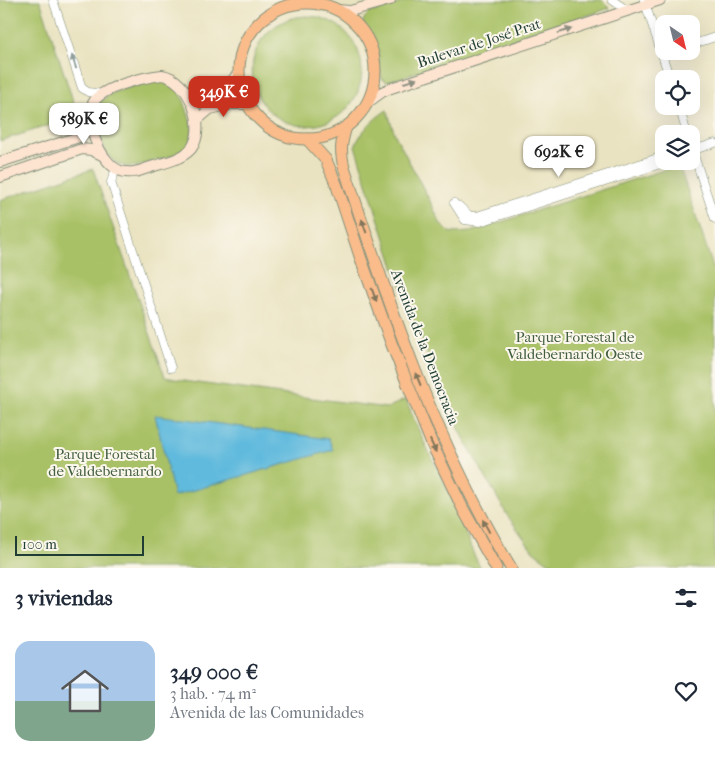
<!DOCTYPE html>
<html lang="es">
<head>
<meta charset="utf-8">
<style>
	body { margin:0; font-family:"IM FELL French Canon",serif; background:#f2f2f3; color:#1f2937; height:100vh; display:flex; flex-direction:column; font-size:19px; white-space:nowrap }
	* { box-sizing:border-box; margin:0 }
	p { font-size:16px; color:#747a83 }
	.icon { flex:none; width:28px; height:28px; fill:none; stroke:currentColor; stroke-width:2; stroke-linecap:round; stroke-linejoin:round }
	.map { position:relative; height:568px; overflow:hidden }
	.sheet { display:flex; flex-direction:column; background:#fff; flex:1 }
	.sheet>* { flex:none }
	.needle { width:32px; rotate:145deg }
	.buttons { position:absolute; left:655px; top:15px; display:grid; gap:10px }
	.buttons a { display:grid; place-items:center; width:45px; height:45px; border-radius:10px; background:#fff; box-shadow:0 5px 20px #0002; font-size:25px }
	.scale { position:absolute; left:15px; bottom:12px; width:129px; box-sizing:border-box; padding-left:5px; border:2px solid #1f3d34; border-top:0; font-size:14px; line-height:18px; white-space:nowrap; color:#1f3d34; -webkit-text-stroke:4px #fbf7ec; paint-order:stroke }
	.price { position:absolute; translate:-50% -42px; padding:0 11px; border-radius:10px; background:#fff; color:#222; font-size:16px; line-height:32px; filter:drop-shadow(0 1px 2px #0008) }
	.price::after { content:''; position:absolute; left:50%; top:30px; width:15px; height:11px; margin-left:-8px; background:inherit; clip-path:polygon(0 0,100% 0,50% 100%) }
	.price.on { background:#c8321e; color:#fff }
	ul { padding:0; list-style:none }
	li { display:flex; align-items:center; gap:15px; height:125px; padding:0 15px }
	li span { display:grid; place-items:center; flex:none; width:140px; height:100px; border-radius:15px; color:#555 }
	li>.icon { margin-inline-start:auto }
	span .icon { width:60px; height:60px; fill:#fffc; stroke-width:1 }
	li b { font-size:21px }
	h2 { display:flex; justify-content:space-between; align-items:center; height:60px; padding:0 15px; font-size:21px }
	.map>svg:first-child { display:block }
</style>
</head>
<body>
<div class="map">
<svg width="715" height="568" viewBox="0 0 715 568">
	<rect width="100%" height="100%" fill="#fbf7ec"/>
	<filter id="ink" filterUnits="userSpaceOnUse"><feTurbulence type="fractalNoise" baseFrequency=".02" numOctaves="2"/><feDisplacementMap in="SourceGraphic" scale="10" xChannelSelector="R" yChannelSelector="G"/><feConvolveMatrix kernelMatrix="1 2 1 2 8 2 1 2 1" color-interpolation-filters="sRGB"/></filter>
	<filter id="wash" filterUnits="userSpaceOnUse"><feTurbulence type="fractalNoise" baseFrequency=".0096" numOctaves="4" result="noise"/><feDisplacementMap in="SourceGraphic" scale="20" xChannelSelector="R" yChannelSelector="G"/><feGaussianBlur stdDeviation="1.12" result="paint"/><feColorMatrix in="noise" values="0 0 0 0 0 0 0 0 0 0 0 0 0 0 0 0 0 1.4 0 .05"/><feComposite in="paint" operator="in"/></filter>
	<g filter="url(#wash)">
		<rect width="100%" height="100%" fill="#eae3c1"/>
		<!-- green -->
		<g fill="#a9c166" stroke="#647f4d">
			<polygon points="0,0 40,0 78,116 0,141"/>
			<path d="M410,0H602L610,8L387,82L382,79C378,66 379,53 373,40C371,35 364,29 363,23C363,19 366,16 369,13Z"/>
			<circle cx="307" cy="71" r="55"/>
			<path d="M157,79C164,80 172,81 177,87C182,93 192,123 192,131C192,134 191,139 190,142C183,154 166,158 154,161C143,165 132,169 121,165C108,160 105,150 101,138C100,132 97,126 96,120C95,97 113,92 131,87C140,84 148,82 157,79Z"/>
			<path d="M387,110L395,135L402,148L432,205L440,223L449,232L454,233L470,232L679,165L715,273V568H563L548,562L533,551L507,515L467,444L447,405L395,270L355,146C362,130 372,120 387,110Z"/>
			<path d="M93,169L165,377L190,382L387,408L406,399C420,438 441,474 457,511C465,530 470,550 481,568H0V200Z"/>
		</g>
		<!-- water -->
		<polygon fill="#60badd" stroke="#407c88" points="155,415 329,439 333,450 174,496"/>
	</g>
	<g filter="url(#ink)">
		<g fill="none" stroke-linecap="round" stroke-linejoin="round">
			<defs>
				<g id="street">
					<polyline points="53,0 82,88 88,92 103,94"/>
					<polyline points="612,0 627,10"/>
					<polyline points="644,0 670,79"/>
					<polyline points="691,45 715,37"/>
					<polyline points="679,106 687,134"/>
					<polyline points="691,146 715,219"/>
					<polyline points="691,151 715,143"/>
					<polyline points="116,169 111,182 171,368"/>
					<polyline points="454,203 465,220 480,222 670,161"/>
					<polyline points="459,206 470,216 477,216 664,156"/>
				</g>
				<g id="secondary">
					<polyline points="338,10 350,11 390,0"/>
					<path d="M162,75C189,79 208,127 191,149C182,159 167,162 154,166C143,169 133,175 121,171C101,165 81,118 95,100C106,86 145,77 162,75Z"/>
					<path d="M187,93C210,101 224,91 238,74"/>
					<polyline points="367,103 382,92 391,88 660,0"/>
					<polyline points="197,120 210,109 232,104 247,104"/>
					<polyline points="0,162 79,137 87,131 92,127"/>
					<polyline points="0,177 82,149 91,150 102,155"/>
				</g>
				<g id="primary">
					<circle cx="307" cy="71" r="68"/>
					<path d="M346,127C341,143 340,150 344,167C389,305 435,443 511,568"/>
					<polyline points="307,139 326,160 337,186 360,256 392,345 432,444 463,509 496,568"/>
				</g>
			</defs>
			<!-- street casing -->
			<use href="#street" stroke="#84907a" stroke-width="9"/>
			<!-- secondary casing -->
			<use href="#secondary" stroke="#84907a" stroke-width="12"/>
			<!-- primary casing -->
			<use href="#primary" stroke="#84907a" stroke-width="13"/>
			<!-- street -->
			<use href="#street" stroke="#fff" stroke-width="8"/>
			<!-- secondary -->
			<use href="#secondary" stroke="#fde4d1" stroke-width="10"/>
			<!-- primary -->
			<use href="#primary" stroke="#fabc8b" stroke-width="11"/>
		</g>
		<!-- one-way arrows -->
		<defs><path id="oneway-solid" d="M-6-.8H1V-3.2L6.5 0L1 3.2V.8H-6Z" transform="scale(1.25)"/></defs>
		<g fill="#8e9082">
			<use href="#oneway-solid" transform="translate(565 31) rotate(-18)"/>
			<use href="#oneway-solid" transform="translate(410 81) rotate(-18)"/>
		</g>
		<use fill="#8f9e9a" href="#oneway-solid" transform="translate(74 62) rotate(-108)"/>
		<g fill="#82765b">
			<use href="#oneway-solid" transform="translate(364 226) rotate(-109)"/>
			<use href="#oneway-solid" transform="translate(374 295) rotate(70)"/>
			<use href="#oneway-solid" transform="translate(418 379) rotate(-112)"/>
			<use href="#oneway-solid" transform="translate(433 446) rotate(65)"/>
			<use href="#oneway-solid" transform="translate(486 526) rotate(-118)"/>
		</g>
	</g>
	<g text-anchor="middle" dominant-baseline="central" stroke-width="4" stroke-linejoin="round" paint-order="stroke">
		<!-- street labels -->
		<g font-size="15" fill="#1f3d34" stroke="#fbf7ec">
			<text transform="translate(479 43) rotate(-18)">Bulevar de José Prat</text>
			<text transform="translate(425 347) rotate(69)">Avenida de la Democracia</text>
		</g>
		<!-- park labels -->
		<g font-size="15" fill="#425e40" stroke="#fbf7ec">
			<text x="575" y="337">Parque Forestal de<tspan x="575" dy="17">Valdebernardo Oeste</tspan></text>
			<text x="105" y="454">Parque Forestal<tspan x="105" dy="17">de Valdebernardo</tspan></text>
		</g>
	</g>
</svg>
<div class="buttons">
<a><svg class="needle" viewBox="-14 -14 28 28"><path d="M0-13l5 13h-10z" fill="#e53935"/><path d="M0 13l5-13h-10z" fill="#747a83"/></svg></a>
<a><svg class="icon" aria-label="locate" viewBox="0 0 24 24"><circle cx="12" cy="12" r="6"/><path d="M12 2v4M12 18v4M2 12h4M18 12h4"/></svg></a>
<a><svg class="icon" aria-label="layers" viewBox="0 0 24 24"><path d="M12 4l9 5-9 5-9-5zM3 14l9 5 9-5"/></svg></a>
</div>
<div class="scale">100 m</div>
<b class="price on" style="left:224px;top:118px">349K €</b>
<b class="price" style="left:84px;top:145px">589K €</b>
<b class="price" style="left:559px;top:178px">692K €</b>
</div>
<section class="sheet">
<h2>3 viviendas<svg class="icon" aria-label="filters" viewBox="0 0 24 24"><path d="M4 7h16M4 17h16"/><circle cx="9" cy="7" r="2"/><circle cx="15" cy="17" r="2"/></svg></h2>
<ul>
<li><span style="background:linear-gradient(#a9c7e8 60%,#7fa58c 0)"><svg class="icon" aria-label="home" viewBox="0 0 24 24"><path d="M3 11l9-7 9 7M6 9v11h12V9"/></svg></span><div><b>349 000 €</b><p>3 hab. · 74 m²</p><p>Avenida de las Comunidades</p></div><svg class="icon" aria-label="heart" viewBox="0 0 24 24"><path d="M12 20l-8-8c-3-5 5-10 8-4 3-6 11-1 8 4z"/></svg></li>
</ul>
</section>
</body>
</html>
